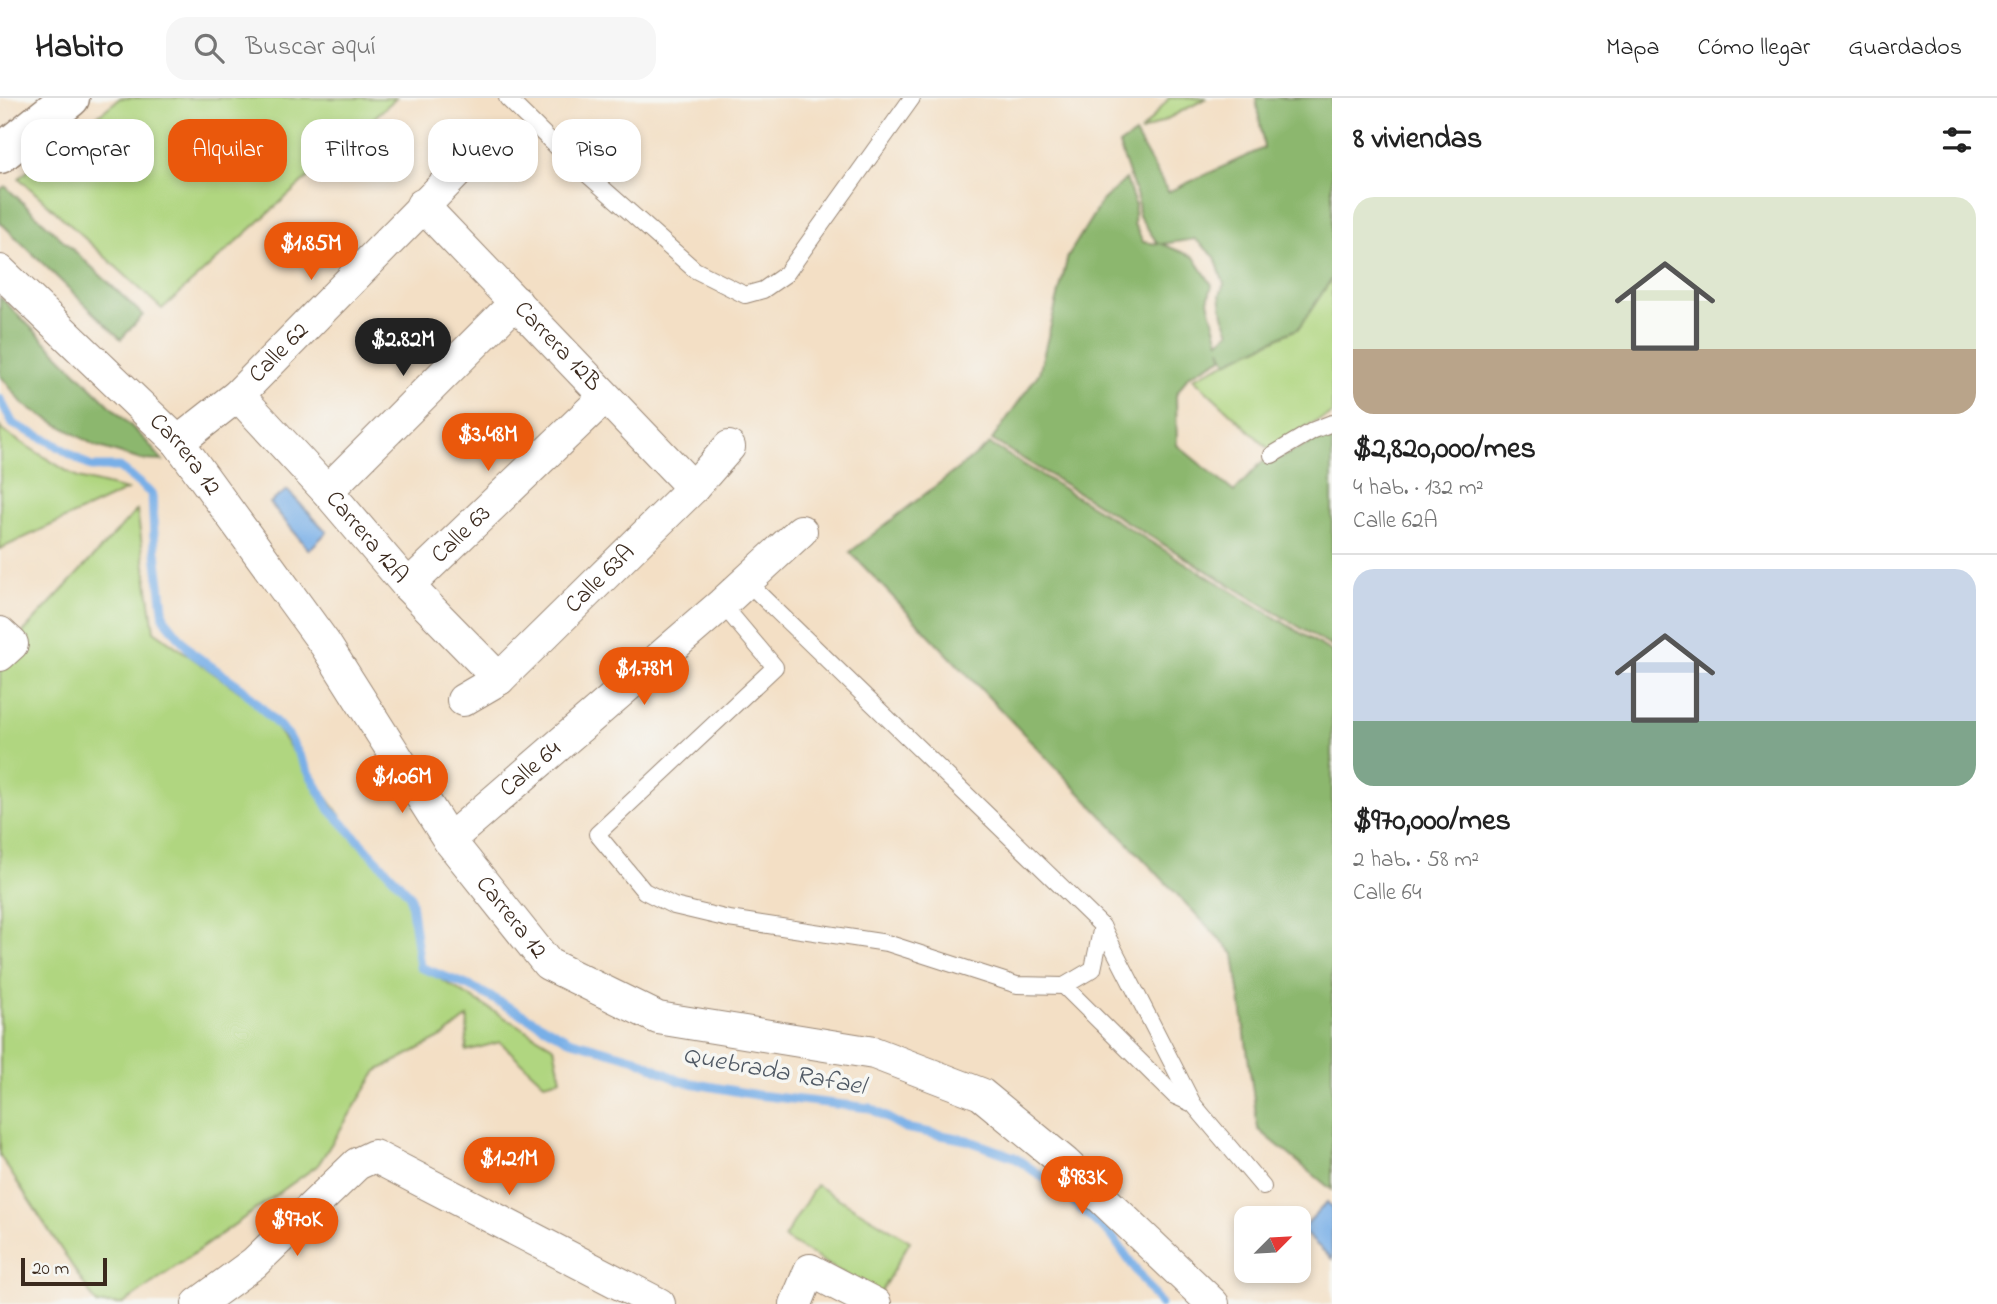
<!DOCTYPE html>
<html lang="es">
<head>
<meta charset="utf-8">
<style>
	body { margin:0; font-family:"Indie Flower",sans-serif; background:#f6f6f6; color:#222; height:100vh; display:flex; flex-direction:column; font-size:26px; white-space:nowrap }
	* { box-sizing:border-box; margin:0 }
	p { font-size:23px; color:#767676 }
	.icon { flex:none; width:38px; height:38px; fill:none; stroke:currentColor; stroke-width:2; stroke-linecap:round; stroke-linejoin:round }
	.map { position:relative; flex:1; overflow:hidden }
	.drawer { display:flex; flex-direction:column; background:#fff; width:665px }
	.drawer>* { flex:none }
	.hud { position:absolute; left:21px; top:21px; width:665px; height:63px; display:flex; gap:14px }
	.needle { width:46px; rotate:66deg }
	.controls { position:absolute; left:1234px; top:1108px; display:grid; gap:14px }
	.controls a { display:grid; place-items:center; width:77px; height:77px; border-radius:14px; background:#fff; box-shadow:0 4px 10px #0003; font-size:35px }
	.scale { position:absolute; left:21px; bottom:18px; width:86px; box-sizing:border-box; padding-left:7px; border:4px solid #3b2a1e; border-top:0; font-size:19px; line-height:24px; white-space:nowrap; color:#3b2a1e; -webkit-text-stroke:5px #f6f6f2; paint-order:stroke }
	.price { position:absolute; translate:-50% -60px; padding:0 16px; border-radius:24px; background:#ea580c; color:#fff; font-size:23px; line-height:46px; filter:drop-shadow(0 2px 4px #0008) }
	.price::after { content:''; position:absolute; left:50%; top:42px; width:21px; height:16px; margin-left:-10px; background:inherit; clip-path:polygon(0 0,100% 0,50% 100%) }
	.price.current { background:#222; color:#fff }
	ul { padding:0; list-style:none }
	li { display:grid; align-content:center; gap:14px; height:371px; padding:0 21px }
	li+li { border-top:2px solid #e0e0e0 }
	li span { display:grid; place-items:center; height:217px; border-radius:21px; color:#555 }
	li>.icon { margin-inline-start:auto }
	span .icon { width:126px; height:126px; fill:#fffc; stroke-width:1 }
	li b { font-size:30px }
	h2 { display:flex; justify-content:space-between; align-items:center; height:84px; padding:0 21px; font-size:30px }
	.pill { padding:0 24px; border-radius:21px; background:#fff; box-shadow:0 4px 10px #0003; font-size:24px; line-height:63px }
	.pill.current { background:#ea580c; color:#fff }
	header { display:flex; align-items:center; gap:42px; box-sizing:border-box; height:98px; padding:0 35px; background:#fff; border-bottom:2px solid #e0e0e0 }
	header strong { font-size:33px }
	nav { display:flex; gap:38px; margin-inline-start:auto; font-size:24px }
	.search { width:490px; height:63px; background:#f6f6f6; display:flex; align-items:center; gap:18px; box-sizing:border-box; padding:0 24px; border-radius:21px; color:#767676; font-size:26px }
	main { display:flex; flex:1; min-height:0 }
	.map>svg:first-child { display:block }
</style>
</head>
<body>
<header>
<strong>Habito</strong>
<div class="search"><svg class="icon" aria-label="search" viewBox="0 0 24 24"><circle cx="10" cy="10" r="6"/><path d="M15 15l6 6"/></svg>Buscar aquí</div>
<nav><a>Mapa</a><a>Cómo llegar</a><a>Guardados</a></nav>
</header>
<main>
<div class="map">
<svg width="1332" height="1206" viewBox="0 0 1332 1206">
	<rect width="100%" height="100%" fill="#f6f6f2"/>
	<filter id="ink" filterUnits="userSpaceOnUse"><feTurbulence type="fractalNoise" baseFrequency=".0143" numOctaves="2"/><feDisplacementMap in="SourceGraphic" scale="14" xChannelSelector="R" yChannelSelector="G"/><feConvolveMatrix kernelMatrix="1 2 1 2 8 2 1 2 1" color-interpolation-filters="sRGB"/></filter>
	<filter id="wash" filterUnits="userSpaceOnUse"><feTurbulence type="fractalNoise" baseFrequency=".00686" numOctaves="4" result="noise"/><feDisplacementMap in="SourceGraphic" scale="28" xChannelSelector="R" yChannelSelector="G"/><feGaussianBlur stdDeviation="1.57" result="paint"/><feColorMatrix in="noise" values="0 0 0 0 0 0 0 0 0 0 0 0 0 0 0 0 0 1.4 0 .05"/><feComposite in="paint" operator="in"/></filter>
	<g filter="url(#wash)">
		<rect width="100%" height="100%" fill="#f3dfc5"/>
		<!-- green -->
		<g fill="#b0d680" stroke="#76804f" stroke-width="2">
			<polygon points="120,0 396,0 162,211 19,80"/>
			<polygon points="1169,0 1207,0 1140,35"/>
			<polygon points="1332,180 1332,316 1311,326 1269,351 1193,280 1299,230"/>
			<polygon points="0,329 3,333 78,380 127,392 0,451"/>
			<polygon points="137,412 154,533 260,608 356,739 410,797 420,869 554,949 561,981 544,985 500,944 466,953 468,919 444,938 377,973 318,1067 123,1206 97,1206 0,1058 0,559"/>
			<polygon points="816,1087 910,1143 879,1197 784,1140"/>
		</g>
		<!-- forest -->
		<g fill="#8cb76e" stroke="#647046" stroke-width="2" fill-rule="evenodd">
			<path d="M1256,0H1332V180L1299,230L1227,264L1220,250L1223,259L1188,278L1176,297L1177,347L1234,394L1262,364L1273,363L1332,335V549L992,342L1039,275L1068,158L1102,103L1126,81L1135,107L1134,126L1143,144L1158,146L1139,118L1138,102L1119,47L1135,36L1168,94L1264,50ZM1195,141L1215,159L1224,186L1220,197L1223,217L1230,234L1219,243L1208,203L1212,187L1194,159L1162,146Z"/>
			<polygon points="5,88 143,217 121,241 0,124 0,92"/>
			<polygon points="0,199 146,343 163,363 141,362 96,348 24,307 0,277"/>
			<polygon points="990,346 1332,554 1332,1092 1258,1031 1234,856 850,454"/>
		</g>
		<!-- water -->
		<g fill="#78afe7" stroke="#5a6c82" stroke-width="2">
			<polygon points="287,392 327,434 309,452 270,405"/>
			<polygon points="1327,1104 1332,1109 1332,1161 1301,1132"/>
		</g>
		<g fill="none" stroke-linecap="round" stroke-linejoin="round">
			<!-- stream -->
			<polyline stroke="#78afe7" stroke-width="9" points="0,301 13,326 51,344 91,369 119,369 152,396 154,438 164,520 192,555 242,590 288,637 330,712 410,797 420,869 474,890 569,942 636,961 680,983 757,997 870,1010 905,1030 967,1042 1014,1059 1054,1087 1112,1138 1160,1206"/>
		</g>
	</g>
	<g filter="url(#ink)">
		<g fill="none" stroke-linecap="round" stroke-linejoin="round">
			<defs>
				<g id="service">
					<polyline points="507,0 562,54 695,172 745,197 763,192 786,176 912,0"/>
					<polyline points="1272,357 1314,332 1332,325"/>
					<polyline points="722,506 775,569 597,736 644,793 674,808 729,821 887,845 1017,887 1064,888 1093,871 1102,828 747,484"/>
					<polyline points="1102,828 1193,1006"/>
					<polyline points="1064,888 1175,998 1193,1006 1263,1089"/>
				</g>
				<g id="minor">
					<path id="s1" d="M422,107L693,390"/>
					<path id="s2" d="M0,173L178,344L325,546L449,742L548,866L658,920L874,955L981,996L1065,1065L1213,1206"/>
					<path id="s3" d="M238,297L327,393L408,488L499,581"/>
					<path id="s4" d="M178,344L238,297L461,70"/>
					<polyline points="327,393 516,204"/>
					<path id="s5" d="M408,488L605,299"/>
					<polyline points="0,535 12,546 0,557"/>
					<path id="s6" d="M463,602L499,581L693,390L729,349"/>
					<path id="s7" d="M449,742L722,506L801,433"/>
					<polyline points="198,1206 254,1165 357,1066 374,1058 659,1206"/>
					<polyline points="796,1206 810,1172 875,1206"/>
				</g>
				<polyline id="secondary" points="0,56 70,0"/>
			</defs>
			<!-- service casing -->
			<use href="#service" stroke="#978472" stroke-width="18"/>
			<!-- minor casing -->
			<use href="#minor" stroke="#978472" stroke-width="34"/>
			<!-- secondary casing -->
			<use href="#secondary" stroke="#978472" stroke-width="41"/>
			<!-- service -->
			<use href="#service" stroke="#fff" stroke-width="16"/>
			<!-- minor -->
			<use href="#minor" stroke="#fff" stroke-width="32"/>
			<!-- secondary -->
			<use href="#secondary" stroke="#fff" stroke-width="38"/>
		</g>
	</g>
	<g text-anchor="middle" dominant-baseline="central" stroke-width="7" stroke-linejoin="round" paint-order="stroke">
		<!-- street labels -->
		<g font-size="24" fill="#3b2a1e" stroke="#f6f6f2">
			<text stroke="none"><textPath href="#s1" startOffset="196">Carrera 12B</textPath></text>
			<text stroke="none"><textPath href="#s4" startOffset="135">Calle 62</textPath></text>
			<text stroke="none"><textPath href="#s2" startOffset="261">Carrera 12</textPath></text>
			<text stroke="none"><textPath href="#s5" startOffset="74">Calle 63</textPath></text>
			<text stroke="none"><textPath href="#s3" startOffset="192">Carrera 12A</textPath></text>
			<text stroke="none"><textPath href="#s6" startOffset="184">Calle 63A</textPath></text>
			<text stroke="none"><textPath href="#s7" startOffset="108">Calle 64</textPath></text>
			<text stroke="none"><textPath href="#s2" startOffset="828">Carrera 12</textPath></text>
		</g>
		<!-- water labels -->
		<g font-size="26" font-style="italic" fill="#505964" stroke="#f6f6f2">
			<text transform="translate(774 974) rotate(10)">Quebrada Rafael</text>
		</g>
	</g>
</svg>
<div class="controls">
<a><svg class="needle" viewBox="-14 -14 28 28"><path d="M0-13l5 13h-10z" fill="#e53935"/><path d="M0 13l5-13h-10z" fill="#767676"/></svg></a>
</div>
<div class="scale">20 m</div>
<b class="price" style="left:311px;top:184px">$1.85M</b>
<b class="price current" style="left:403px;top:280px">$2.82M</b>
<b class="price" style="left:488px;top:375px">$3.48M</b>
<b class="price" style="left:644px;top:609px">$1.78M</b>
<b class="price" style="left:402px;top:717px">$1.06M</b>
<b class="price" style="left:509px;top:1099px">$1.21M</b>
<b class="price" style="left:1082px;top:1118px">$983K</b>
<b class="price" style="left:297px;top:1160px">$970K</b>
<div class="hud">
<a class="pill">Comprar</a>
<a class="pill current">Alquilar</a>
<a class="pill">Filtros</a>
<a class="pill">Nuevo</a>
<a class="pill">Piso</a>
</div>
</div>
<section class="drawer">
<h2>8 viviendas<svg class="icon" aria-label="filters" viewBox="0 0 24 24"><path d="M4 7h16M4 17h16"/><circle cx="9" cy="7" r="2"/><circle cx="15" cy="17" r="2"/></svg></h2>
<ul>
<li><span style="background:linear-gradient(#dfe7d0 70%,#b9a48a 0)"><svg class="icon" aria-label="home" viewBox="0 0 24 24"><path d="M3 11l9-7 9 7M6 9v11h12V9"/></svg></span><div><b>$2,820,000/mes</b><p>4 hab. · 132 m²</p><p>Calle 62A</p></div></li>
<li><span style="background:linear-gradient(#c9d6e8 70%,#7fa58c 0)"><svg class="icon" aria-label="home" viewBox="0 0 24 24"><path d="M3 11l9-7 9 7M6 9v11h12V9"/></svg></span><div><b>$970,000/mes</b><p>2 hab. · 58 m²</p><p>Calle 64</p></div></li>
</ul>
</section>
</main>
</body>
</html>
